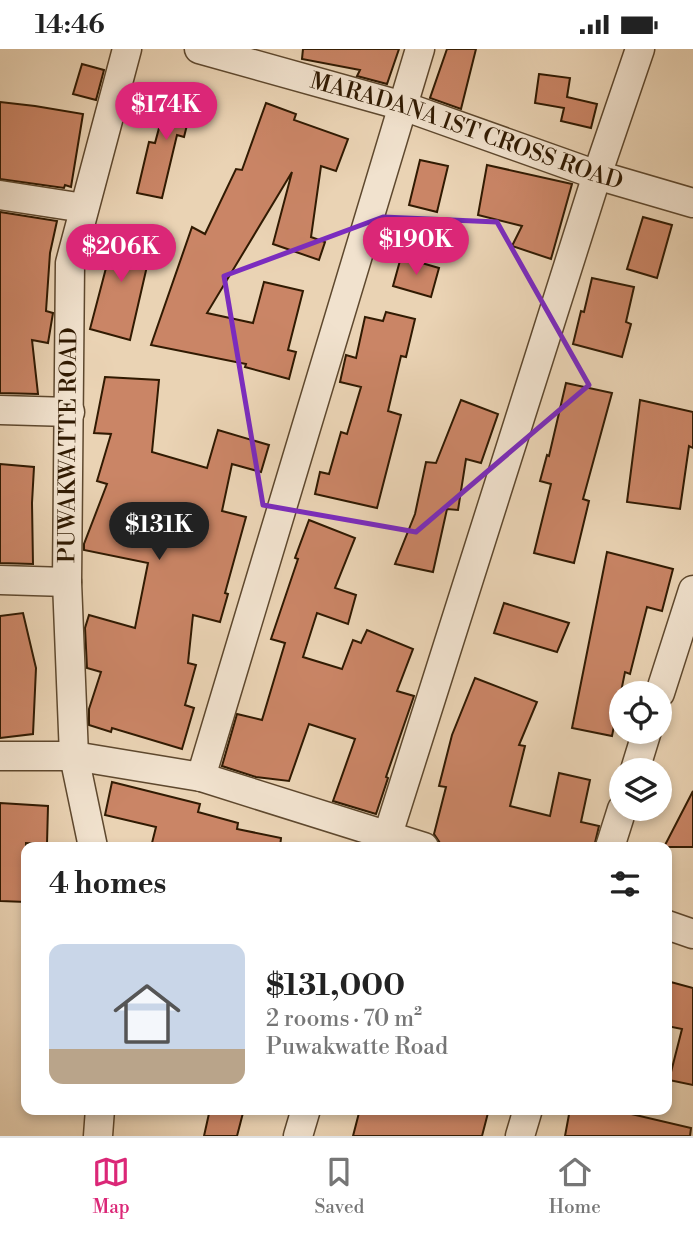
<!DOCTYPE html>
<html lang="en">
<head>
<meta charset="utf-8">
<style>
	body { margin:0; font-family:"Libre Bodoni",serif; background:#f2f2f2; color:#222; height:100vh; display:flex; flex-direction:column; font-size:26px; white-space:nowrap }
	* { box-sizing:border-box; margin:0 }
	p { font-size:23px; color:#767676 }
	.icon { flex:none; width:38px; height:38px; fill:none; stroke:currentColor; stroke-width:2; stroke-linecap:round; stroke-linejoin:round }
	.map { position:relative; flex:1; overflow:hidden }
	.details { position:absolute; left:21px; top:793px; width:651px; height:273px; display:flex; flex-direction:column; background:#fff; border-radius:14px; box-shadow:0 4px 10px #0003 }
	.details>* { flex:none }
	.fabs { position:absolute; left:609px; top:632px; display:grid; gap:14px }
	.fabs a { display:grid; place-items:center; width:63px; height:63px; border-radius:50%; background:#fff; box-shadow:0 4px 10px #0003; font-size:35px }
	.price { position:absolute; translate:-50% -60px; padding:0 16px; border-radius:24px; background:#db2777; color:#fff; font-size:23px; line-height:46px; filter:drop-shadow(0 2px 4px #0008) }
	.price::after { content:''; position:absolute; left:50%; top:42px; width:21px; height:16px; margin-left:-10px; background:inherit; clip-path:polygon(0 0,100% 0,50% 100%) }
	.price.current { background:#222; color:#fff }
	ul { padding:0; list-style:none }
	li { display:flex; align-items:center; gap:21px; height:175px; padding:0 28px }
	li+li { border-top:2px solid #e0e0e0 }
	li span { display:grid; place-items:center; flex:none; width:196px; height:140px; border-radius:14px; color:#555 }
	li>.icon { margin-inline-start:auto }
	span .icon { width:84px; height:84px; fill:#fffc; stroke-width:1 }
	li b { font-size:30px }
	h2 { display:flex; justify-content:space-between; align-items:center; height:84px; padding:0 28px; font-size:30px }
	.status { display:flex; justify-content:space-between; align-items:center; height:49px; padding:0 35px; background:#fff; direction:ltr }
	.status svg { height:19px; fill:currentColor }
	.tab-bar { display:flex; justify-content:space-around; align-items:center; height:98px; border-top:2px solid #e0e0e0; background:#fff; font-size:19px; color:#767676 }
	.tab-bar a { display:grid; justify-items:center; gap:4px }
	.tab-bar .current { color:#db2777 }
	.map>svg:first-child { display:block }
</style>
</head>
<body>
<div class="status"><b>14:46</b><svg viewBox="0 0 49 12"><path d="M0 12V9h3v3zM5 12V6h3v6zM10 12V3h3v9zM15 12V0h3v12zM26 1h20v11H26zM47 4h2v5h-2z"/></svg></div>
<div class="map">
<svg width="693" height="1087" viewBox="0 0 693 1087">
	<rect width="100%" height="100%" fill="#ead3b4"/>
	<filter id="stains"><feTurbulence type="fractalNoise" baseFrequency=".00286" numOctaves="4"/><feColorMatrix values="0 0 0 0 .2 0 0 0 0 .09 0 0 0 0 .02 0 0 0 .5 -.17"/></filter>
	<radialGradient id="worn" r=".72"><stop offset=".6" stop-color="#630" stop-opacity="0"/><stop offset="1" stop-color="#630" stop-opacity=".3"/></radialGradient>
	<!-- building -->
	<g fill="#ca8566" stroke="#301a02" stroke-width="2">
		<polygon points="303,0 399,0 387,35 357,27 360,21 302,10"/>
		<polygon points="447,0 476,0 461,60 430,49"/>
		<polygon points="82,15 104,21 96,51 73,45"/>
		<polygon points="539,25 570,29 567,48 597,55 591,79 561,72 564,59 535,54"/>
		<polygon points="170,38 195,44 184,88 177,86 162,149 137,144 149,93 155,94"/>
		<polygon points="0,53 35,57 83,65 71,138 65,136 64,139 0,130"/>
		<polygon points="266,54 296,65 294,71 348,90 336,122 321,117 311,188 325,193 319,211 273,195 292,123 207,264 253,274 264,233 303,242 288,301 296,303 289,330 245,318 246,315 151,296 192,178 205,185 236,120 242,121"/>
		<polygon points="420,111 448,117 437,163 409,156"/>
		<polygon points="487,116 572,135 551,210 512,197 522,177 478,166"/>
		<polygon points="0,163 57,172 50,204 46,262 53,264 48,294 32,291 38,345 0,344"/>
		<polygon points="643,168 672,176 657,229 627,220"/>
		<polygon points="110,181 153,191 130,291 90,280 106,219 101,218"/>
		<polygon points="401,208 439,219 431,248 393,237"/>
		<polygon points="592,229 634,238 626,273 631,275 622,308 573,295 581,262 584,263"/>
		<polygon points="386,263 415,270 406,308 401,307 388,362 401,366 377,459 315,445 320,423 329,425 341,383 347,385 361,338 340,333 346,306 356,309 365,268 383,272"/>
		<polygon points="105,328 159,331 152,403 207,419 218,381 269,396 261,423 232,415 222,462 246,468 225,544 228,545 220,573 193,566 188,614 196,616 185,656 194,659 182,700 112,679 111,683 89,676 89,660 101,623 87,619 85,579 89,566 135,579 148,514 84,501 84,495 107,435 97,432 111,385 94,384"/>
		<polygon points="566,334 612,344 583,450 589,452 574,514 534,504 551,435 540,432 547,406 549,407"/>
		<polygon points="461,351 498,365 481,414 466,410 458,461 447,460 433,523 395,515 415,465 426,413 436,414"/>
		<polygon points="640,351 693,363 693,399 689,397 680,460 627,453"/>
		<polygon points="0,415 34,418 32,454 33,515 0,514"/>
		<polygon points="309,471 355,489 335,539 356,546 348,575 317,564 303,608 342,620 353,591 361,594 367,581 413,600 397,642 414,647 386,728 388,729 376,765 333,752 355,690 309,675 289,732 256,728 222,717 237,665 262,671 285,594 271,590 298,510 295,509"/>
		<polygon points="607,503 673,520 662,562 647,558 630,625 625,623 612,687 572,679"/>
		<polygon points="504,554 569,574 557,603 494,584"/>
		<polygon points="23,564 36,619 33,685 0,689 0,567"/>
		<polygon points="475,629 537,653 519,696 525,697 510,757 550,767 559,724 590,731 581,773 599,777 594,798 458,798 440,794 434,785 446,738 439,737 452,686"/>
		<polygon points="112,733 200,755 198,763 238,774 237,780 281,789 280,798 151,798 156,778 105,766"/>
		<polygon points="693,742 693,798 664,798"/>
		<polygon points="0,754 48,757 47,795 26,794 26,853 0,852"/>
		<polygon points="667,932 693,939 693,1036 669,1031 682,980 667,977"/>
		<polygon points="210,1060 244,1060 237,1087 204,1087"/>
		<polygon points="360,1060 489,1060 482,1087 353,1087"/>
		<polygon points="570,1060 610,1060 691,1079 690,1087 565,1087"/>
	</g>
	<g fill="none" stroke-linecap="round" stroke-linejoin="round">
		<defs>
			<g id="minor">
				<path id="s1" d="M199,0L403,57L597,126L693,154"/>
				<polyline points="0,146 84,159"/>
				<polyline points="0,361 70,363"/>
				<polyline points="0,531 67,533"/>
				<polyline points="660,644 693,541"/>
				<polyline points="0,707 74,707 201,728 424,798"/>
				<polyline points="635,721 647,682"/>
				<polyline points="201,728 420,0"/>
				<path id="s2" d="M93,798L74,707L67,533L70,214L127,0"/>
				<polyline points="384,798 597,126 640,0"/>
				<polyline points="610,798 622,760"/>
				<polyline points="667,876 693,885"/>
				<polyline points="98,1087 100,1060"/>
				<polyline points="298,1087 306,1060"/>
				<polyline points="520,1087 528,1060"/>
			</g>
		</defs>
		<!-- minor casing -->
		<use href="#minor" stroke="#5e482e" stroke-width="31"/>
		<!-- minor -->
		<use href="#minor" stroke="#f1e2ce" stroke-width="28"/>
	</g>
	<!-- marked area -->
	<path fill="none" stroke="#7b2cbf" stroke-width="5" stroke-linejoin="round" d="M383,168L497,173L589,336L416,483L263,456L224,227Z"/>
	<g text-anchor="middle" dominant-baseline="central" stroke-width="7" stroke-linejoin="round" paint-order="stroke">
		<!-- street labels -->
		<g font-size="23" fill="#301a02" stroke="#f1e2ce">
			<text stroke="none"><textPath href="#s1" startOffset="280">MARADANA 1ST CROSS ROAD</textPath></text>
			<text stroke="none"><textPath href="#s2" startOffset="404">PUWAKWATTE ROAD</textPath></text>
		</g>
	</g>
	<rect width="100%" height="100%" filter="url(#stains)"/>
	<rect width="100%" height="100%" fill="url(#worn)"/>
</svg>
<div class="fabs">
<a><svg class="icon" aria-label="locate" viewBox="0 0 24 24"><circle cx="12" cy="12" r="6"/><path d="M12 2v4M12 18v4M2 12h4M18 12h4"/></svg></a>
<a><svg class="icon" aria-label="layers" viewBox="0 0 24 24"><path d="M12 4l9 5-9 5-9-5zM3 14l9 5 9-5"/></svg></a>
</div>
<b class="price" style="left:166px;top:93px">$174K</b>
<b class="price" style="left:416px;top:228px">$190K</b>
<b class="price" style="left:121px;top:235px">$206K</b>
<b class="price current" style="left:159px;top:513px">$131K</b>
<section class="details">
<h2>4 homes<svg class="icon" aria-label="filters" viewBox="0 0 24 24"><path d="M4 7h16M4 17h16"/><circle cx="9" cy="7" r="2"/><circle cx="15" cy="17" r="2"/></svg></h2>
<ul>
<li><span style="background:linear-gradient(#c9d6e8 75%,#b9a48a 0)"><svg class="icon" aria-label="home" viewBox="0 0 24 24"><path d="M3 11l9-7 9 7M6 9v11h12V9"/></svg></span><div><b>$131,000</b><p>2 rooms · 70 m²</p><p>Puwakwatte Road</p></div></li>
</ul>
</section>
</div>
<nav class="tab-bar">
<a class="current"><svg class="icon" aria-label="map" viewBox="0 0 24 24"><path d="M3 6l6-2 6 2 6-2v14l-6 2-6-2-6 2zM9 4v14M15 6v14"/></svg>Map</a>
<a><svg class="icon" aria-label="saved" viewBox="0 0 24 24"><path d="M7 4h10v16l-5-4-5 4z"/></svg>Saved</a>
<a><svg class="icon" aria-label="home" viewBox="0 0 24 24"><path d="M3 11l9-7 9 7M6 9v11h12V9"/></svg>Home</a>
</nav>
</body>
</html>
